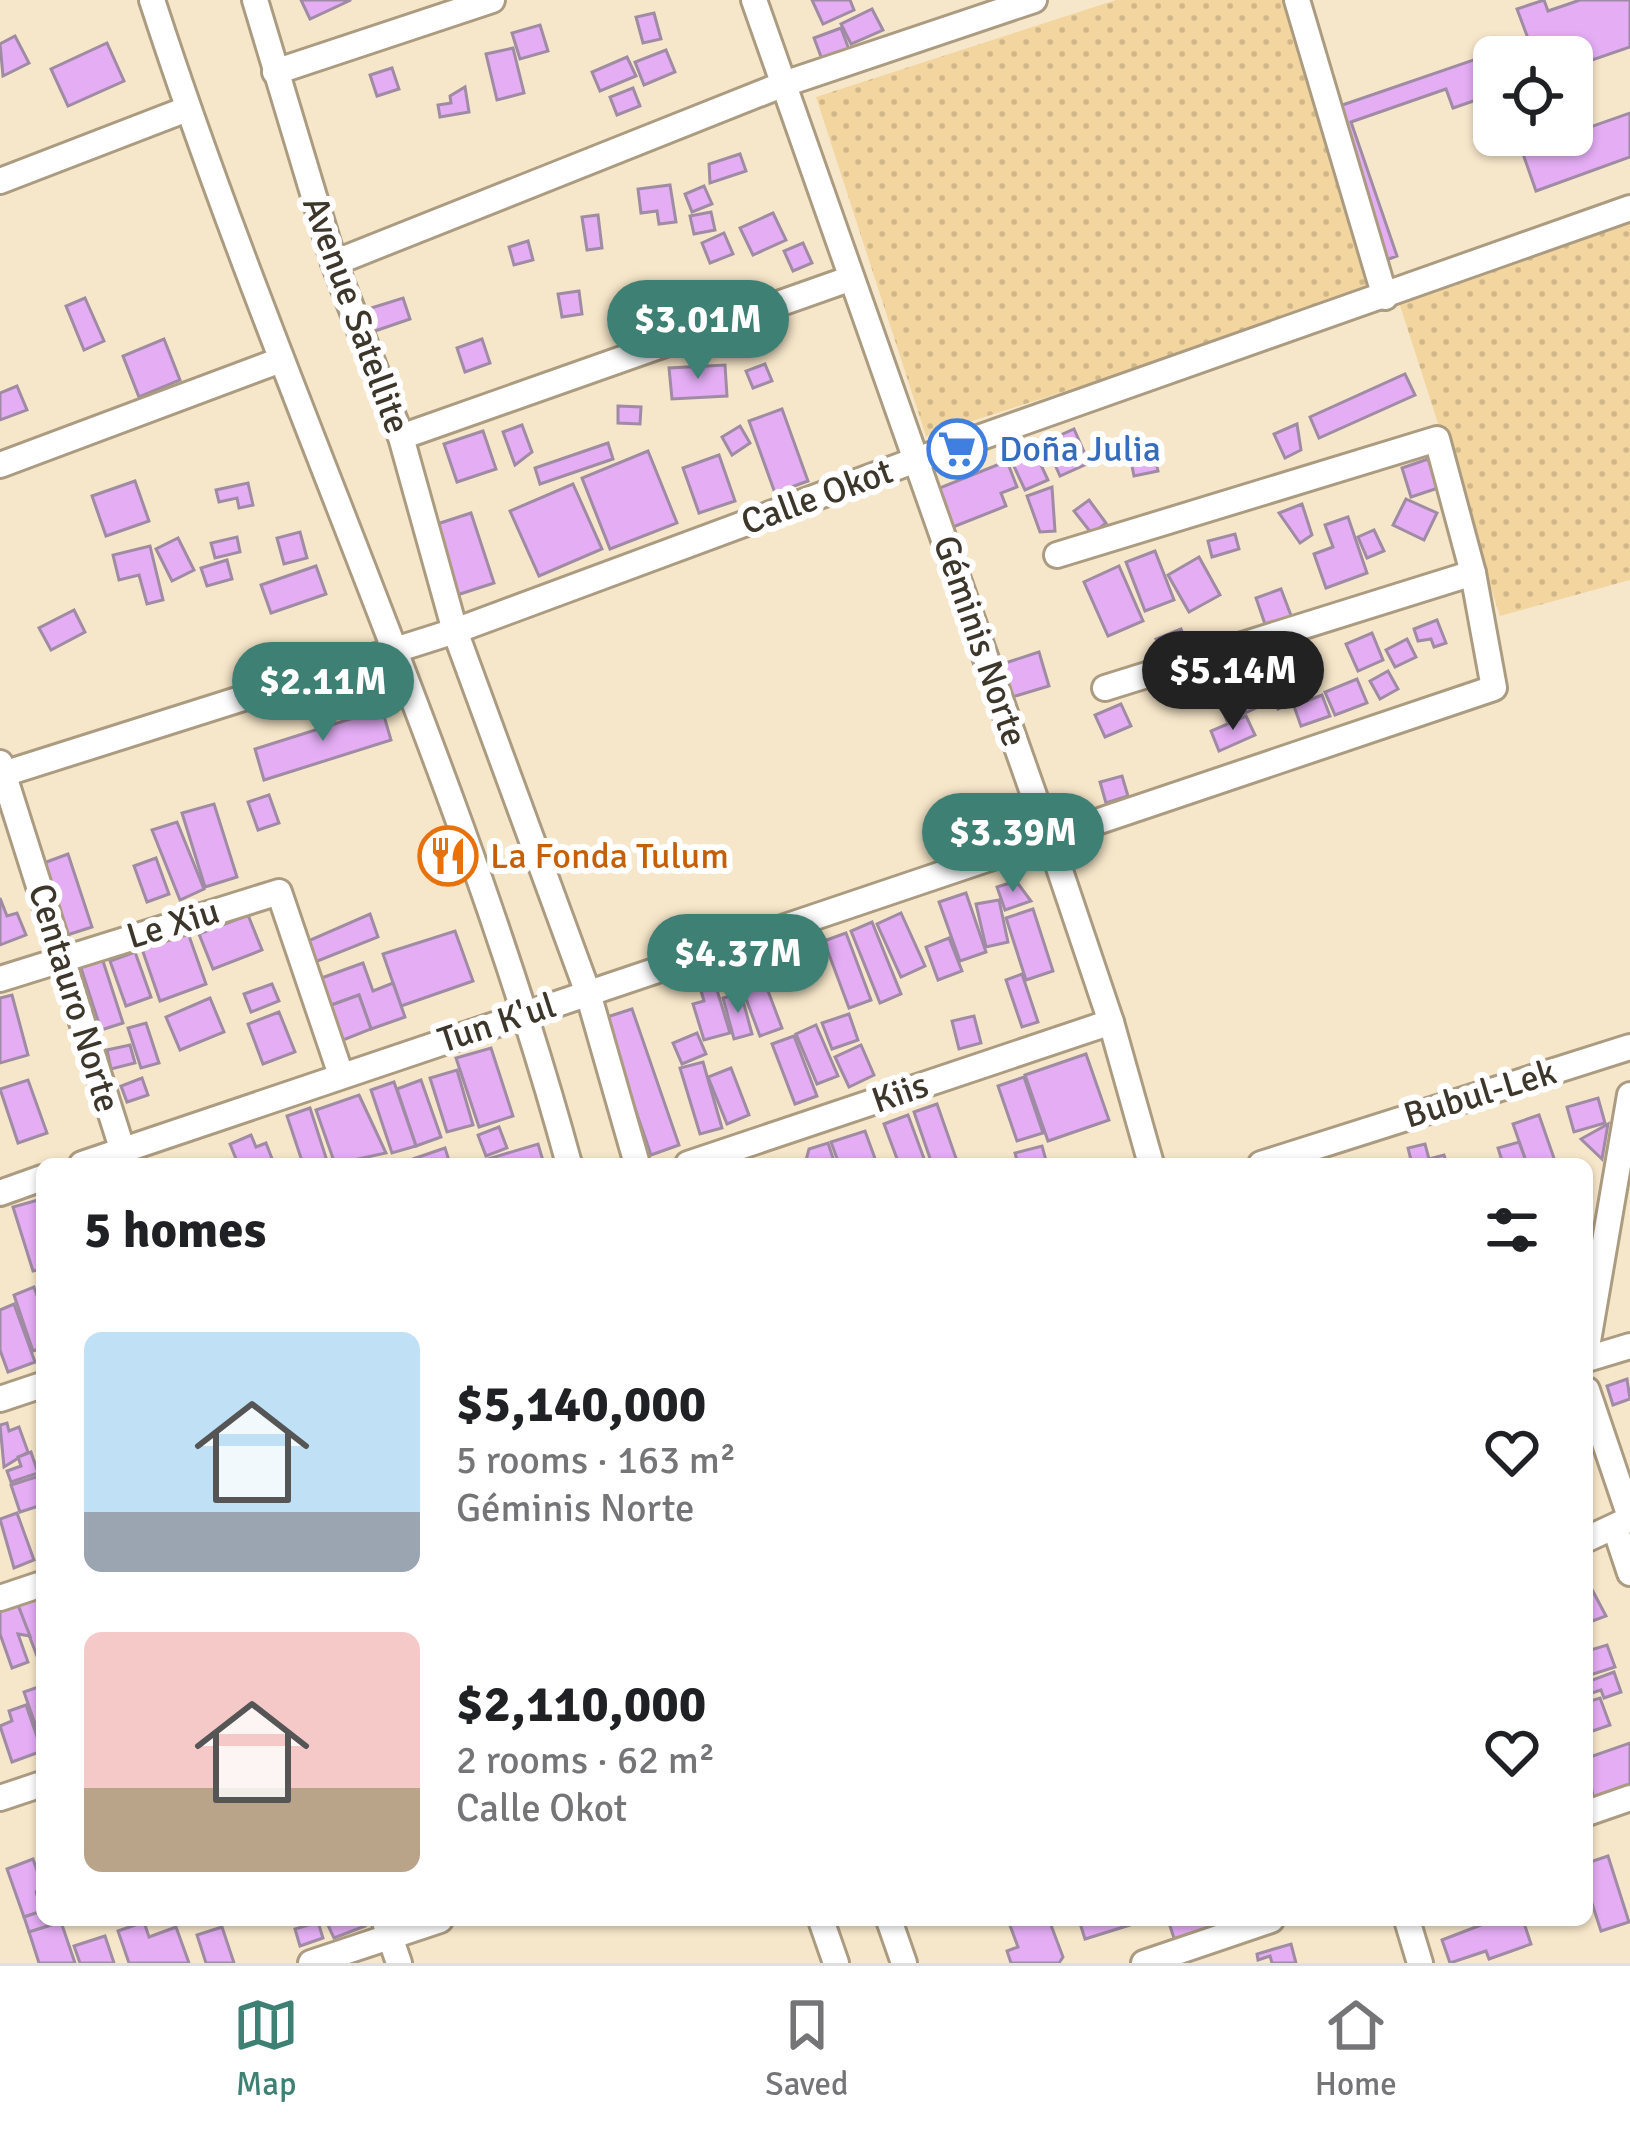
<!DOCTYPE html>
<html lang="en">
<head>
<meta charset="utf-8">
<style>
	body { margin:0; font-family:Signika,sans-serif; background:#f2f2f2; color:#202124; height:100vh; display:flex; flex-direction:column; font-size:45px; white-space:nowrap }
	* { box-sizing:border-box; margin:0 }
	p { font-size:39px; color:#757577 }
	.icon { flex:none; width:66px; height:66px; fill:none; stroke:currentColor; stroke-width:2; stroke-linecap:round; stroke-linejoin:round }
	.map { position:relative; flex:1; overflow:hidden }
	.sheet { position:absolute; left:36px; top:1158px; width:1557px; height:768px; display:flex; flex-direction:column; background:#fff; border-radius:18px; box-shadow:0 3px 9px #0004 }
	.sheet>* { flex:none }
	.fabs { position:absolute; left:1473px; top:36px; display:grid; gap:24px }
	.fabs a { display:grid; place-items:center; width:120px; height:120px; border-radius:18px; background:#fff; box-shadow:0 3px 9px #0004; font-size:60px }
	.price { position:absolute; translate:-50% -102px; padding:0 27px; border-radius:42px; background:#3e8174; color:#fff; font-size:39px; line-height:78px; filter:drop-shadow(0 3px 6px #0008) }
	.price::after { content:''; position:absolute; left:50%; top:72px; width:36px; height:27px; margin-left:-18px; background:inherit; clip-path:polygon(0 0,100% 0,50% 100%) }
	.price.active { background:#222; color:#fff }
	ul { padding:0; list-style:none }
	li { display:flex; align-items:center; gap:36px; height:300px; padding:0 48px }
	li span { display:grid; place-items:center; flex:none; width:336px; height:240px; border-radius:18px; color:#555 }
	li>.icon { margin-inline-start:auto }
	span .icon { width:144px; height:144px; fill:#fffc; stroke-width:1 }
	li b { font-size:51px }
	h2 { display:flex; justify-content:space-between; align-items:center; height:144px; padding:0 48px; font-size:51px }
	.menu { display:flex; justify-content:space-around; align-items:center; height:168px; border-top:3px solid #e0e0e0; background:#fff; font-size:33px; color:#757577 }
	.menu a { display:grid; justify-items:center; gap:6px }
	.menu .active { color:#3e8174 }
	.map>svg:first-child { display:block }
</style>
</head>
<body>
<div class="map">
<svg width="1630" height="1963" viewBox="0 0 1630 1963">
	<defs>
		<pattern id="grass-dots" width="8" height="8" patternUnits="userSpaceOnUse" patternTransform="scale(3)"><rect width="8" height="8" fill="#f2d59f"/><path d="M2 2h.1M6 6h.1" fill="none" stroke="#d0b789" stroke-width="1.8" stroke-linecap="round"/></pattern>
	</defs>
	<rect width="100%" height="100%" fill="#f7e7ca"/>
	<!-- grass -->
	<g fill="url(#grass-dots)">
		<polygon points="1116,0 1284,0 1378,290 926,436 816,97"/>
		<polygon points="1630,212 1630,580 1500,616 1396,293"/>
	</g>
	<!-- building -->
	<g fill="#e4adf4" stroke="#9f8ca4" stroke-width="3">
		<polygon points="301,0 351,0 310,19"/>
		<polygon points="812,0 850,0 854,10 823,24"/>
		<polygon points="1544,0 1548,11 1580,0 1630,0 1630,47 1572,67 1572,57 1494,57 1494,94 1453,108 1446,89 1351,122 1397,256 1375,264 1322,112 1529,41 1517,9"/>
		<polygon points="872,9 883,30 851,44 841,24"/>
		<polygon points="654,13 661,39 643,43 636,17"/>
		<polygon points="540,25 548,51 520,59 512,33"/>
		<polygon points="841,28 850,52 823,62 814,38"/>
		<polygon points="15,36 29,63 3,76 0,44"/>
		<polygon points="107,43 124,81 68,106 51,69"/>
		<polygon points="513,48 524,93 497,100 486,54"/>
		<polygon points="666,50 675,72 644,85 635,62"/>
		<polygon points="627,57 636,76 600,91 592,72"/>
		<polygon points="392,68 399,89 377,96 370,75"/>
		<polygon points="465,87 469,112 440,117 438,105 451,103 450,96"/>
		<polygon points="633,88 640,106 617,115 610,97"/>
		<polygon points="1630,113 1630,157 1536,191 1522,151"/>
		<polygon points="740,154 746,171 710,183 709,164"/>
		<polygon points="670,185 676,222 659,224 657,211 641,213 638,189"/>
		<polygon points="704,186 712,204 692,212 685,194"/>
		<polygon points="711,212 715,230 694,234 690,216"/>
		<polygon points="773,213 786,240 753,255 740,228"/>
		<polygon points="598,215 602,248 587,250 582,217"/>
		<polygon points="724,233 733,254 710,263 702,243"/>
		<polygon points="528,241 533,260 514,265 509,247"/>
		<polygon points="803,243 812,263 793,271 784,251"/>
		<polygon points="579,291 582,314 562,317 558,294"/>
		<polygon points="85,298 104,341 84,350 66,306"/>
		<polygon points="403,298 410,319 375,331 368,309"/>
		<polygon points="164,339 180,380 139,397 123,356"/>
		<polygon points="482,339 490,363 465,372 457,348"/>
		<polygon points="765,364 772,381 753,388 746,371"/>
		<polygon points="725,365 727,396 672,399 669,368"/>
		<polygon points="1405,374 1415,395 1319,438 1310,417"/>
		<polygon points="17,386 27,410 0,420 0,393"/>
		<polygon points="618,406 641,407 640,424 618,423"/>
		<polygon points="782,409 808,481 775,493 749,421"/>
		<polygon points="1297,424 1301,450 1285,458 1274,434"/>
		<polygon points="522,425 532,452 515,465 503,432"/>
		<polygon points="740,426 750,443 732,455 722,437"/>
		<polygon points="1074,429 1089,463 1060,476 1045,442"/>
		<polygon points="483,431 496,469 457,482 444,444"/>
		<polygon points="1152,442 1158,471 1134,476 1128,446"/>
		<polygon points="608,443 613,459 540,484 535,468"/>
		<polygon points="1034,450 1048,480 1025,490 1011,460"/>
		<polygon points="648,451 677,523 610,549 582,478"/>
		<polygon points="719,455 735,501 699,513 683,468"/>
		<polygon points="1428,459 1438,488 1411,497 1402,468"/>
		<polygon points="1007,461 1017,487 1001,493 1006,506 953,527 937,489"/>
		<polygon points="135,481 149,521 106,536 92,496"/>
		<polygon points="248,483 253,505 239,508 237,498 219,502 216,490"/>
		<polygon points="573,484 602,549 539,576 510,511"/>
		<polygon points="1052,487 1055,531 1040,532 1027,496"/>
		<polygon points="1406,499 1437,513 1424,540 1393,525"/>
		<polygon points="1089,500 1106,523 1092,534 1074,511"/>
		<polygon points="1302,504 1312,535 1300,543 1279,513"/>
		<polygon points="471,513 494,583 457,595 434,525"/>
		<polygon points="1348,517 1367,573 1326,588 1314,554 1333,547 1325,525"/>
		<polygon points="1374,530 1384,551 1367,558 1358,537"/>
		<polygon points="300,532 307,558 284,564 277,538"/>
		<polygon points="1235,534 1239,549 1212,557 1208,541"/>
		<polygon points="237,537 240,552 215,558 211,543"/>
		<polygon points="178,538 194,570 172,581 156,549"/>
		<polygon points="150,546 163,600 147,604 139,575 119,580 113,555"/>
		<polygon points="1155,551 1174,600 1145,611 1126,562"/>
		<polygon points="1199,557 1220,595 1189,612 1168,575"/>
		<polygon points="227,560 232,579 207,586 201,568"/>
		<polygon points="316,566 326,594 271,613 261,585"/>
		<polygon points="1119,566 1143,621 1108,636 1084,582"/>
		<polygon points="1281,589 1292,618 1266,627 1256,598"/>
		<polygon points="74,610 85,632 51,650 39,628"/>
		<polygon points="1437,620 1446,643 1434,647 1431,639 1418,641 1414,629"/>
		<polygon points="1181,629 1188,647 1163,657 1156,639"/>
		<polygon points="1372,633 1383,660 1358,671 1346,644"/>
		<polygon points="1407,639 1416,657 1395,667 1386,650"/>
		<polygon points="1039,652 1049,686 1012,697 1002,664"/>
		<polygon points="1303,671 1313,694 1278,709 1268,686"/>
		<polygon points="1388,671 1398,689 1380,699 1370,681"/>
		<polygon points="1357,679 1367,703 1335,715 1325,692"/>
		<polygon points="1250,694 1256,708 1227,721 1221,707"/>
		<polygon points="1322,695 1330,716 1301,726 1294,706"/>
		<polygon points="1121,704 1131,726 1105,737 1095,715"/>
		<polygon points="382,709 391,740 264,780 255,749"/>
		<polygon points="1246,716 1255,735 1219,751 1211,731"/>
		<polygon points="1122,776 1128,796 1106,803 1100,782"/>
		<polygon points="269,795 279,823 258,830 248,802"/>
		<polygon points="214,804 237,877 205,887 182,813"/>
		<polygon points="177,822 204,889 180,900 152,830"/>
		<polygon points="68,854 92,927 64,936 41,864"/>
		<polygon points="156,858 169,894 147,902 134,866"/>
		<polygon points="1016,881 1031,901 1005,910 997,887"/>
		<polygon points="966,893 986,952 960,961 939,902"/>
		<polygon points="0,898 7,916 17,913 26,935 0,945"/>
		<polygon points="999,900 1008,942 986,947 976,904"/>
		<polygon points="1033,909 1053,971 1026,980 1006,918"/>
		<polygon points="901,913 925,966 901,977 877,924"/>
		<polygon points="370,914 378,937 315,962 308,941"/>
		<polygon points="248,915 262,950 213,969 199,934"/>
		<polygon points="872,922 901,994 880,1003 851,931"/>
		<polygon points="455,931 473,981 401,1006 383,954"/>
		<polygon points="188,933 206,984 160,1001 142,949"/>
		<polygon points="846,933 871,1000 849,1008 824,941"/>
		<polygon points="949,938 962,971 938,980 926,947"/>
		<polygon points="135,952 151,997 126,1006 110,961"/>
		<polygon points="102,958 123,1023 101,1030 80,965"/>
		<polygon points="363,963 373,991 393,983 405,1017 371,1029 359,995 326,1007 316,980"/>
		<polygon points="1022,974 1038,1022 1022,1027 1006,980"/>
		<polygon points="714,980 730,1033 704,1040 693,1004 704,1001 699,984"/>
		<polygon points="765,983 782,1028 760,1036 743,991"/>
		<polygon points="272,984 279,1001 251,1012 244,994"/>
		<polygon points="741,993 752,1034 734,1039 723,998"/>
		<polygon points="12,995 28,1055 0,1063 0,998"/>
		<polygon points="359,995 371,1029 338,1042 326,1007"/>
		<polygon points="210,998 224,1032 180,1050 166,1017"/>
		<polygon points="632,1009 679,1145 651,1155 604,1018"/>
		<polygon points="279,1012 295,1052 263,1064 248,1024"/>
		<polygon points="849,1014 858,1040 832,1049 822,1023"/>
		<polygon points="974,1016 981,1043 959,1049 952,1021"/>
		<polygon points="146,1023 159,1063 141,1068 128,1028"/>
		<polygon points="816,1025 838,1076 817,1084 796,1034"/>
		<polygon points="697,1033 706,1054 682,1064 673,1043"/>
		<polygon points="794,1036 817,1096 795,1104 772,1044"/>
		<polygon points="130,1045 135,1063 111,1069 107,1050"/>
		<polygon points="861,1045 874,1075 849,1087 835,1057"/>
		<polygon points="491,1048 513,1116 479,1127 456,1058"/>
		<polygon points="1086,1054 1109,1120 1048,1141 1025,1075"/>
		<polygon points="703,1062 722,1128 700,1134 680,1068"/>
		<polygon points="731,1068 749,1115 727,1124 708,1077"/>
		<polygon points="457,1070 473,1125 447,1132 430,1078"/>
		<polygon points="1024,1077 1043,1133 1017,1141 998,1086"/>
		<polygon points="142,1078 148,1095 127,1102 121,1086"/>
		<polygon points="28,1080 47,1133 18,1143 0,1089"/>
		<polygon points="421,1080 441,1137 416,1146 397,1089"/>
		<polygon points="394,1082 416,1146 392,1153 371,1090"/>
		<polygon points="359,1095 386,1153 335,1164 316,1110"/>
		<polygon points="1598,1098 1605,1123 1574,1132 1567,1107"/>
		<polygon points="937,1104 958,1164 932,1164 914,1112"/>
		<polygon points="310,1108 328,1164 303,1164 287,1116"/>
		<polygon points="908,1115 926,1164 899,1164 884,1124"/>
		<polygon points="1539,1115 1556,1164 1527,1164 1513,1124"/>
		<polygon points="1608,1124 1602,1159 1581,1139"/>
		<polygon points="499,1127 507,1148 486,1156 478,1135"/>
		<polygon points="865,1131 877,1164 839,1164 831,1142"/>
		<polygon points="251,1135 256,1147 266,1143 274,1164 238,1164 230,1144"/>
		<polygon points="1519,1142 1527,1164 1503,1164 1498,1148"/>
		<polygon points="828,1143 835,1164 805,1164 809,1149"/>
		<polygon points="538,1144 544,1164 489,1164 488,1159"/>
		<polygon points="1425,1144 1429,1159 1444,1155 1447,1164 1412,1164 1408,1148"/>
		<polygon points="1042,1146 1047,1164 1018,1164 1015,1153"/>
		<polygon points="445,1148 450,1164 408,1164 407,1161"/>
		<polygon points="38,1200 42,1269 33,1271 13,1207"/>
		<polygon points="34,1287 42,1309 42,1348 33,1351 14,1295"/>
		<polygon points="14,1304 35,1362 8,1372 0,1350 0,1310"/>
		<polygon points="1627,1379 1630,1399 1613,1405 1607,1386"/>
		<polygon points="7,1423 9,1431 19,1427 28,1452 4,1467 0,1425"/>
		<polygon points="31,1452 38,1473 11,1482 7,1471 21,1466 18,1457"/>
		<polygon points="39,1476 42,1505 20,1512 11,1485"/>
		<polygon points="17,1513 34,1560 14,1568 0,1519"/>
		<polygon points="1587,1580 1606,1616 1587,1623"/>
		<polygon points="42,1595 42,1669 17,1604"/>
		<polygon points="18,1605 30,1636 18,1634 28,1662 12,1668 0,1634 0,1611"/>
		<polygon points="1607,1645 1615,1667 1587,1676 1587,1651"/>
		<polygon points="1614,1672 1621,1692 1604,1698 1601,1690 1592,1693 1587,1682"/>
		<polygon points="41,1686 42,1741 41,1741 24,1692"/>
		<polygon points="1600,1698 1610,1725 1587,1733 1587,1702"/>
		<polygon points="26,1705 42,1751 12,1762 0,1726 12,1721 9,1711"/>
		<polygon points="1630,1743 1630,1784 1593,1797 1587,1758"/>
		<polygon points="1608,1856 1629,1922 1601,1931 1587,1888 1587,1863"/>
		<polygon points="33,1859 42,1884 36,1892 42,1911 24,1917 7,1869"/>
		<polygon points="42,1911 42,1920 61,1922 29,1932 24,1917"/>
		<polygon points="363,1920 365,1926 334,1938 326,1921"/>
		<polygon points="1008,1920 1049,1920 1063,1957 1059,1963 1011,1963 1007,1951 1018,1947"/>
		<polygon points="1079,1920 1146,1920 1085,1939"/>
		<polygon points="1168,1920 1238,1920 1175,1941"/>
		<polygon points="1480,1920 1523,1920 1531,1944 1489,1959 1486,1951 1450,1963 1442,1940 1481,1925"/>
		<polygon points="61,1922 75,1963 39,1963 29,1932"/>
		<polygon points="144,1922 149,1937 176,1927 189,1963 129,1963 118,1931"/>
		<polygon points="318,1922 323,1938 300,1946 295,1929"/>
		<polygon points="222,1927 234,1963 206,1963 197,1935"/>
		<polygon points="105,1936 114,1963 80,1963 74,1946"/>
		<polygon points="1291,1944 1296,1963 1272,1963 1270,1956 1258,1960 1257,1954"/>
	</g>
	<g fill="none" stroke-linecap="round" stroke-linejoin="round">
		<defs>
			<g id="minor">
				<path d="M152,0C279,391 462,770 569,1164"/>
				<polyline points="255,0 334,263 401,437 455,631 588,993 637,1164"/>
				<polyline points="754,0 1049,838 1111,1022 1151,1164"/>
				<polyline points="1297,0 1385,297"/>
				<polyline points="275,72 492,0"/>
				<polyline points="0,181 187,109"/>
				<polyline points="334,263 784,84 1034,0"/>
				<polyline points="401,437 849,279"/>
				<polyline points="0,465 278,361"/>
				<polyline points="1105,688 1473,573"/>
				<polyline points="0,763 126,1161"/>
				<polyline points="0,775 455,631 916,460 1630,208"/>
				<polyline points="0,979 279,892 341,1075"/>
				<polyline points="82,1164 1494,688 1473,573 1437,439 1057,555"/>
				<polyline points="688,1164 1111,1022"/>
				<polyline points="1261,1164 1630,1047"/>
				<polyline points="0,1193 42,1178"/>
				<polyline points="1587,1347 1630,1095"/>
				<polyline points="1587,1359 1630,1346"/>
				<polyline points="1587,1390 1630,1517"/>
				<polyline points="0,1399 42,1385"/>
				<polyline points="1616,1531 1630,1573"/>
				<polyline points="1587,1539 1630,1519"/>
				<polyline points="0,1598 42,1584"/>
				<polyline points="0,1798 42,1784"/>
				<polyline points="1587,1813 1630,1798"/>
				<polyline points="821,1920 836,1963"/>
				<polyline points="889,1920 904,1963"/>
				<polyline points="1407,1920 1420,1963"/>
				<polyline points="385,1922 399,1963"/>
				<polyline points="311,1963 440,1920"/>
				<polyline points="1144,1963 1271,1920"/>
			</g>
		</defs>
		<!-- minor casing -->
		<use href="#minor" stroke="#ab9c81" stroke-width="30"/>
		<!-- minor -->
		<use href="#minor" stroke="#fff" stroke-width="24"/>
	</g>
	<!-- icons -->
	<defs>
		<symbol id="supermarket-ring" viewBox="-11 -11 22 22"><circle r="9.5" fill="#fff" stroke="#3f7fe0" stroke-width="1.5"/><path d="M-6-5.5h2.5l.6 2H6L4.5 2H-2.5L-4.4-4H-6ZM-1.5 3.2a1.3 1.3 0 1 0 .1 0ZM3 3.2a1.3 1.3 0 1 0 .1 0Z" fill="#3f7fe0"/></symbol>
		<symbol id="restaurant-ring" viewBox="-11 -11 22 22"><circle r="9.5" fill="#fff" stroke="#e8710a" stroke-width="1.5"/><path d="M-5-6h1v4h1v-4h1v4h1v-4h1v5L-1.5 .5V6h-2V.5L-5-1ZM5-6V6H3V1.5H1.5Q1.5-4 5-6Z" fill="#e8710a"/></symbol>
	</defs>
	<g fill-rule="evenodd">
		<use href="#supermarket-ring" x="924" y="416" width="66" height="66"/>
		<use href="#restaurant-ring" x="415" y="823" width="66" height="66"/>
	</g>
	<g text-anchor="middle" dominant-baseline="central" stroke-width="12" stroke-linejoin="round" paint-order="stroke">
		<!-- street labels -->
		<g font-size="36" fill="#3c362b" stroke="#fff">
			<text transform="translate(356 315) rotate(70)">Avenue Satellite</text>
			<text transform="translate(817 497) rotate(-20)">Calle Okot</text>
			<text transform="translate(980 641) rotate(71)">Géminis Norte</text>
			<text transform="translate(173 924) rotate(-17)">Le Xiu</text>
			<text transform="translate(74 998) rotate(73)">Centauro Norte</text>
			<text transform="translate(497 1023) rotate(-18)">Tun K'ul</text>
			<text transform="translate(900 1093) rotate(-19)">Kiis</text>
			<text transform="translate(1480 1094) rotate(-17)">Bubul-Lek</text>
		</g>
		<!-- shop labels -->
		<g font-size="36" fill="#366cbe" stroke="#fff" text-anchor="start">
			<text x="999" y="449">Doña Julia</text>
		</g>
		<!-- food labels -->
		<g font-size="36" fill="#c56008" stroke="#fff" text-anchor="start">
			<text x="490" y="856">La Fonda Tulum</text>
		</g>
	</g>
</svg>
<div class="fabs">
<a><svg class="icon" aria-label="locate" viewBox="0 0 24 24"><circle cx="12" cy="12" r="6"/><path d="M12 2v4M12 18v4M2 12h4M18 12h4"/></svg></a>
</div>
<b class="price" style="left:698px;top:382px">$3.01M</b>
<b class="price active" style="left:1233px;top:733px">$5.14M</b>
<b class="price" style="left:323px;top:744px">$2.11M</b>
<b class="price" style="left:1013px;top:895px">$3.39M</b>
<b class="price" style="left:738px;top:1016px">$4.37M</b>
<section class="sheet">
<h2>5 homes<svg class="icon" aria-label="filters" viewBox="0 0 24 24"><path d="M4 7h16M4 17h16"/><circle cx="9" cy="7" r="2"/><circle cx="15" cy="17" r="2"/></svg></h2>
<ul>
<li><span style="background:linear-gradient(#bfe0f5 75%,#9aa5b1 0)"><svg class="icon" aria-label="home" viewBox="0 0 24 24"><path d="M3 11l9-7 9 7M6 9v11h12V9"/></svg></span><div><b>$5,140,000</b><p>5 rooms · 163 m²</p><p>Géminis Norte</p></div><svg class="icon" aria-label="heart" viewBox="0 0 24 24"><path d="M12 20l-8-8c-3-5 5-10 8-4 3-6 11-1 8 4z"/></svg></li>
<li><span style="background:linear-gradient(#f6c9c9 65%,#b9a48a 0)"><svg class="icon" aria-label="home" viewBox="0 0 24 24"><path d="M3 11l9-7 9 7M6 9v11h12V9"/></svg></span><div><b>$2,110,000</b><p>2 rooms · 62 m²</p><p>Calle Okot</p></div><svg class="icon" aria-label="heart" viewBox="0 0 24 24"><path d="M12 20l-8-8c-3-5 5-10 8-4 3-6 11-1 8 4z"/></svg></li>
</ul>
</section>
</div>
<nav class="menu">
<a class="active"><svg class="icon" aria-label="map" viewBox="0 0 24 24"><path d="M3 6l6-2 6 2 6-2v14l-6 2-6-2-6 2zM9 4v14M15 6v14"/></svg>Map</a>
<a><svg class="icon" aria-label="saved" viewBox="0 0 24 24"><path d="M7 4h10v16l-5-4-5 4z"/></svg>Saved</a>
<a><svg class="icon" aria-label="home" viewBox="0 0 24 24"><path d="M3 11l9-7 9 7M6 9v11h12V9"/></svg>Home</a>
</nav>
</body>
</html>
